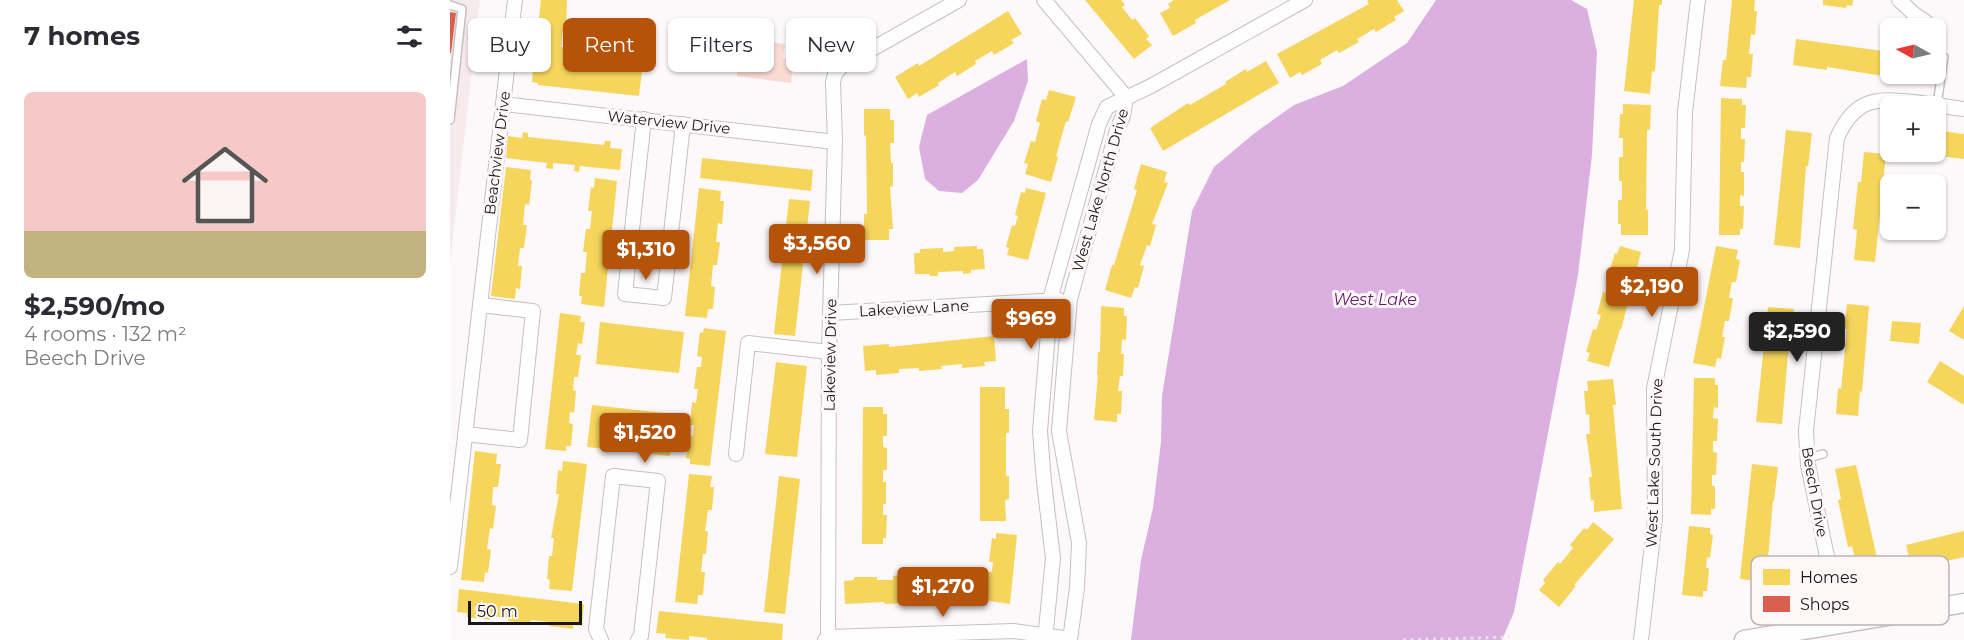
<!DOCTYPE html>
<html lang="en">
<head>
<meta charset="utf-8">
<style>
	body { margin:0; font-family:Montserrat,sans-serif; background:#f7f7f7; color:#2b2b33; height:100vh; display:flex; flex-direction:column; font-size:22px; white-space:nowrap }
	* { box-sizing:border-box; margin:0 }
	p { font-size:20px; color:#7c7c81 }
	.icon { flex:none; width:33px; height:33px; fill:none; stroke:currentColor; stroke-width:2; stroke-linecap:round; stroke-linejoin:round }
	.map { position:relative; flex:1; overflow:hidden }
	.side { display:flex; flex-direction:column; background:#fff; width:450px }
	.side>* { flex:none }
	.guide { position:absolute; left:18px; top:18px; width:570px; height:54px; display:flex; gap:12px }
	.needle { width:39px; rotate:278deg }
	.buttons { position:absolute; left:1430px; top:18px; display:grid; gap:12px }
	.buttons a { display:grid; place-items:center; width:66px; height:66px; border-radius:9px; background:#fff; box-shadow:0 2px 4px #0004; font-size:30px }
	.scale { position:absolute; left:18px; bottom:15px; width:114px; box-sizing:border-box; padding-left:6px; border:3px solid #1b1718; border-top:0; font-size:16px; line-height:21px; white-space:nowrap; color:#1b1718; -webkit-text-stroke:4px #fef7f8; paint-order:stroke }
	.price { position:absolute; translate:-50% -51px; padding:0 14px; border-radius:6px; background:#b45309; color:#fff; font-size:20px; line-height:39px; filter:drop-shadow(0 2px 3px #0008) }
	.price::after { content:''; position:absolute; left:50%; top:36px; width:18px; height:14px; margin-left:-9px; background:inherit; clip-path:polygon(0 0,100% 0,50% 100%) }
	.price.on { background:#222; color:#fff }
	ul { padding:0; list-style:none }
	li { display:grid; align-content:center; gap:12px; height:318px; padding:0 24px }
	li+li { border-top:2px solid #e1e1e2 }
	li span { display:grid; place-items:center; height:186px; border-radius:9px; color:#555 }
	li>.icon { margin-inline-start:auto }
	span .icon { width:108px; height:108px; fill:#fffc; stroke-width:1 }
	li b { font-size:26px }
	h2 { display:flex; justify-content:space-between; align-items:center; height:72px; padding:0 24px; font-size:26px }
	.chip { padding:0 21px; border-radius:9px; background:#fff; box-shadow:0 2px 4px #0004; font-size:21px; line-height:54px }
	.chip.on { background:#b45309; color:#fff }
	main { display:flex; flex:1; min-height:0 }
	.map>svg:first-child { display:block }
</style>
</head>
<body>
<main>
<section class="side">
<h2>7 homes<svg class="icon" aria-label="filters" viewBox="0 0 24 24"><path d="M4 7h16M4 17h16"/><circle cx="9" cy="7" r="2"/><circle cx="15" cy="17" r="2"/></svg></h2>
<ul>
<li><span style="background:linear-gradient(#f6c9c9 75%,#c2b280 0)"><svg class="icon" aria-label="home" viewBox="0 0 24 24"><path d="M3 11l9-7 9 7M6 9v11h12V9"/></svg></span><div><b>$2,590/mo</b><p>4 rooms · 132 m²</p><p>Beech Drive</p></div></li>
</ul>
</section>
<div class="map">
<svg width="1514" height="640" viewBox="0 0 1514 640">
	<rect width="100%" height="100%" fill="#fdf8f9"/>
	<!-- built -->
	<polygon fill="#f7eaed" points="0,0 30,0 0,262"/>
	<!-- green -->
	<polygon fill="#fadbd4" points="288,38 335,44 333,58 343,60 341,83 287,76"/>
	<!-- water -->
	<g fill="#dbb0e0">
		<polygon points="986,0 1121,0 1137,9 1147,52 1142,155 1128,275 1064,612 1052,640 681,640 691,560 703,508 711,442 712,396 742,211 764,167 806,132 844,105 893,86 957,43"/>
		<polygon points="577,59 578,81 564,121 528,180 512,193 489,191 475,179 469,147 477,115"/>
	</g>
	<!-- homes -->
	<g fill="#f6d55c">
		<polygon points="91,0 117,0 116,30 113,30 111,47 117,47 116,61 134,63 134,60 167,66 167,64 181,65 180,68 192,70 189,96 88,85 88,83 82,82 84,57 92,58 92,54 85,53"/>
		<polygon points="635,0 671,0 675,5 672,7 682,20 685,18 699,36 696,39 702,45 684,59"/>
		<polygon points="724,0 780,0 745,20 746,23 723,36 710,13 720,8 718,4"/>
		<polygon points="919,0 947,0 954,11 944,17 946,20 926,32 924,29 907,39 909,42 889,53 887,50 870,60 872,64 852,75 850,72 840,78 827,54 919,4 917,1"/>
		<polygon points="1184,0 1212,0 1212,5 1209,5 1205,72 1202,71 1200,94 1174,91"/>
		<polygon points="1282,0 1305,0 1304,11 1307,11 1305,35 1301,34 1299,54 1303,54 1301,77 1297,77 1296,88 1270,86 1273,60 1276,60"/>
		<polygon points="1373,0 1403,0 1402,6 1397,5 1396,8 1373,5"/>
		<polygon points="558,11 572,34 561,40 564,43 544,55 542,51 525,61 526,64 507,76 505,72 488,83 489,85 469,97 467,93 458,99 445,77 468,63 469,66"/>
		<polygon points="1346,39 1440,52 1440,74 1459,74 1458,80 1377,67 1377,70 1343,65"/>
		<polygon points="816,61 829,83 713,151 700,128 738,103 740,105 776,84 775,82 796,69 797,72"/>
		<polygon points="599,90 626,97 618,122 616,121 606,156 608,157 601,182 575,174 578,164 574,163 581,141 585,142 590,123 586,121 592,99 596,100"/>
		<polygon points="1271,98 1292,99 1292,105 1296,105 1295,128 1291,128 1291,139 1295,139 1294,162 1291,162 1291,172 1294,172 1294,196 1290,195 1290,206 1294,206 1293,229 1290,229 1290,235 1269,235"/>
		<polygon points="1173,104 1201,105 1200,130 1197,130 1196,210 1198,210 1198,235 1171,235 1171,224 1168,224 1168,200 1172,200 1172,181 1169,181 1169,157 1173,157 1173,138 1169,138 1170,114 1173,114"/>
		<polygon points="414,109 440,109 440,120 444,120 444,143 440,143 441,163 443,163 443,186 440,187 443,229 439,229 439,240 414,240 414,214 417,214 416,135 414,136"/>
		<polygon points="1336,130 1362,133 1358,167 1356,166 1350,248 1324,245"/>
		<polygon points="1485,130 1514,134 1514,159 1463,153 1485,152"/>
		<polygon points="73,132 78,133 78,137 154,145 155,141 161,141 160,148 172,149 170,170 130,166 129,172 124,171 125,165 103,163 103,169 96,168 97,163 56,158 58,136 72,138"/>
		<polygon points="1414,152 1436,154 1425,262 1404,260 1407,230 1403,229 1408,182 1411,182"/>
		<polygon points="252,158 363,170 361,191 250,178"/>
		<polygon points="691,164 717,172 714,182 718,183 702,224 706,225 700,246 697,245 690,265 694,266 688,288 685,287 681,298 655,290 662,265 664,265 687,190 684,189"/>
		<polygon points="56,167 81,170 80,180 82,181 79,205 75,204 73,225 77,225 74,248 70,248 68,266 72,266 70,289 66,288 65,299 41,296"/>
		<polygon points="145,178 167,181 154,307 131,304 132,296 129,296 131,273 135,273 137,252 133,252 136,229 140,229 142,211 138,211 141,187 144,188"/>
		<polygon points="249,188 271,191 270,201 274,201 272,224 268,223 266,242 270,242 267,265 263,265 261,286 265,287 263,309 258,309 257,318 235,316"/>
		<polygon points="576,188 596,193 578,260 557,255 559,248 556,247 562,225 565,226 568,216 565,215 571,192 575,193"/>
		<polygon points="339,199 360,201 345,336 324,334"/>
		<polygon points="527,246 527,249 533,249 535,269 521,270 521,273 513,274 513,271 488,272 488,276 480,276 479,274 465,274 464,253 470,253 470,249 493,248 493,252 504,251 504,247"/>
		<polygon points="1170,246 1191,252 1171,330 1170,329 1159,367 1137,361 1140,353 1136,352 1143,329 1146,330 1151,315 1147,314 1153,292 1157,293 1161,277 1158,276 1165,253 1167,254"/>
		<polygon points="1266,246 1288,250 1286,259 1290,260 1286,282 1282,282 1279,298 1283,298 1279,321 1275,321 1272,337 1275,337 1271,359 1267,358 1265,367 1243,363"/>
		<polygon points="1397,304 1419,306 1412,392 1410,391 1408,416 1386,414 1388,388 1391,389 1397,329 1394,329"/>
		<polygon points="651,306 674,308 674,316 677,316 676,340 672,339 671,354 674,354 673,376 670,376 668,391 672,391 671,414 667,414 667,422 644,420 648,375 647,375 648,352 650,352"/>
		<polygon points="1514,306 1514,340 1499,331"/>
		<polygon points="1318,307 1344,309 1340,343 1339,343 1332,424 1306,422"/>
		<polygon points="110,313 131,316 130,322 135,322 132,344 128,343 126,355 131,355 128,377 124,377 123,390 126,391 124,413 120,412 119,423 123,424 121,446 116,446 116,451 95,449"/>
		<polygon points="1442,321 1471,323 1469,344 1440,341"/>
		<polygon points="150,322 234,332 229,373 146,364"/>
		<polygon points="254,328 276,331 260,466 240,464 240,459 236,458 239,435 243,436 244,425 240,425 242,402 246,403 248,389 244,389 247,367 251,367 252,357 247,356 250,332 253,333"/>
		<polygon points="544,336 546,361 534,362 535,366 512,368 512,364 491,366 492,369 469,371 469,368 449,369 449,373 426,375 426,370 415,371 413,346 439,344 439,347"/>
		<polygon points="1490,361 1514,376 1514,405 1477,382"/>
		<polygon points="326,362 357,366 347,457 315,454"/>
		<polygon points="1244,378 1265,378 1265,385 1268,385 1268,408 1264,407 1263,418 1268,419 1267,441 1263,441 1263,452 1267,453 1266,475 1262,475 1262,486 1265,486 1265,509 1261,509 1261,515 1241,514"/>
		<polygon points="1163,379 1166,405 1163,405 1172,509 1144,512 1144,500 1141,501 1139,477 1142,477 1136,434 1140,434 1139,414 1136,415 1134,391 1138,391 1137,381"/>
		<polygon points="530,387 555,387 555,409 559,409 559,433 556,433 556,476 559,476 559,499 555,500 556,521 530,521"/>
		<polygon points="142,405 224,414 220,456 137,447"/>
		<polygon points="413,407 433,407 433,414 437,414 437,436 433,436 433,447 437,448 437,470 433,470 433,482 436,482 436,504 433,504 433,515 437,515 436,538 433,538 433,544 412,544"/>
		<polygon points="25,451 47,454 46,464 51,464 48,487 43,487 42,505 46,506 43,529 40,528 37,549 41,550 38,573 35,572 34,582 11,580"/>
		<polygon points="113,461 137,464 122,591 99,589 100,580 97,579 99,556 102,556 104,538 101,538 109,494 106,494 108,470 112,471"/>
		<polygon points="1302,464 1328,467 1324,501 1323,501 1316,582 1290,579"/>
		<polygon points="1406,465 1430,571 1409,576 1402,546 1398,547 1388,500 1391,499 1385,469"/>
		<polygon points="239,474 262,476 260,487 264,487 262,510 258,510 255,531 258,531 256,554 253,554 251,572 255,572 253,595 248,595 247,604 225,602"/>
		<polygon points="329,476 350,479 335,614 314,612"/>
		<polygon points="1143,522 1164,539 1124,585 1126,586 1109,607 1089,590 1095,583 1093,580 1108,562 1110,564 1123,548 1120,545 1134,528 1137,530"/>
		<polygon points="1239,526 1260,528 1260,534 1263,535 1260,558 1257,557 1256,568 1259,568 1257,591 1253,591 1253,597 1232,595"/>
		<polygon points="1514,531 1514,557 1462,569 1456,545"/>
		<polygon points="546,533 567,535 560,604 539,601 539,595 535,595 538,572 542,572 543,562 539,562 542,538 546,539"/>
		<polygon points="505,574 505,578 514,577 515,600 435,604 434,602 395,604 394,581 404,580 404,577 427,577 427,580 443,580 443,576 466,575 466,579 482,578 482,576"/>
		<polygon points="9,589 134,604 132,626 123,625 123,629 99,626 100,622 81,620 80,624 58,621 58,618 41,616 40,620 17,617 17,613 7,612"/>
		<polygon points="209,611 333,624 332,640 257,640 257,638 239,636 239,640 215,638 216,634 206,633"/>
	</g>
	<!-- shops -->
	<polygon fill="#d6604d" points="0,12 6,13 1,53 0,53"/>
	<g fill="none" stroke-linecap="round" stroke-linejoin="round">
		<defs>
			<g id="service">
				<polyline points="0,5 12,9 0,120"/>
				<polyline points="1487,105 1494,57"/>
				<polyline points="1357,458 1373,454"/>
			</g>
			<g id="minor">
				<polyline points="594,0 676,97"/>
				<polyline points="1449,0 1464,14 1476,22"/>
				<polyline points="53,104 385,142"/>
				<polyline points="194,119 175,294 214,298 233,124"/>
				<polyline points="380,313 609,300"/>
				<polyline points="15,434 70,440 83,311 30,305"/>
				<polyline points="286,454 298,343 379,352"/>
				<polyline points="0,567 65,0"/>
				<path d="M1391,624L1358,465L1356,431L1387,138C1404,100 1424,97 1463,102C1480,104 1497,107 1514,109"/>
				<polyline points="378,637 379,352 385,142 383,82 385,74 392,66 509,0"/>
				<polyline points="151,640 146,629 163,476 208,481 191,636 188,640"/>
				<polyline points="375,640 378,637 564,631 620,639"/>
				<polyline points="595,640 603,558 594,482 590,431 601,296 649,124 657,107 701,86 855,0"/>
				<polyline points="620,640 627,588 629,543 609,431 620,299 667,130 673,116 676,97"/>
				<polyline points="1191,640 1205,518 1204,389 1232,250 1235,112 1248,0"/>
			</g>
			<polyline id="tertiary" points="1294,640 1514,603"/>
		</defs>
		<!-- service casing -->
		<use href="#service" stroke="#c5c0c1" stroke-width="10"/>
		<!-- minor casing -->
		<use href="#minor" stroke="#c5c0c1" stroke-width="16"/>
		<!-- tertiary casing -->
		<use href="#tertiary" stroke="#c5c0c1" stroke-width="21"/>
		<!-- path -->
		<polyline stroke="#e5e4e5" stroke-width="3" stroke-dasharray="3 4.5" stroke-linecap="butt" points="953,640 1059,637"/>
		<!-- service -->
		<use href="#service" stroke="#fffefe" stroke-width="7"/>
		<!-- minor -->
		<use href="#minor" stroke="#fffefe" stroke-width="14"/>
		<!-- tertiary -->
		<use href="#tertiary" stroke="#fffefe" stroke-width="18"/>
	</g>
	<g text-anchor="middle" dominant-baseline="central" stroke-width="6" stroke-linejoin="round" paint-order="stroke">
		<!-- street labels -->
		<g font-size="15" fill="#1b1718" stroke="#fef7f8">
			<text transform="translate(219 122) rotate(6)">Waterview Drive</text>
			<text transform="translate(47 153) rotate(-83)">Beachview Drive</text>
			<text transform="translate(650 190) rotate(-74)">West Lake North Drive</text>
			<text transform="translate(464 308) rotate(-3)">Lakeview Lane</text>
			<text transform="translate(380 355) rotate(-89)">Lakeview Drive</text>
			<text transform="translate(1204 463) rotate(-88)">West Lake South Drive</text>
			<text transform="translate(1365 492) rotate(80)">Beech Drive</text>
		</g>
		<!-- water labels -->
		<g font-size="16" font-style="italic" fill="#61196c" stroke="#fef7f8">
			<text x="925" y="299">West Lake</text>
		</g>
	</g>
	<!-- legend -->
	<rect x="1301" y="556" width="198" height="69" rx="9" fill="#fef7f8" stroke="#bab4b5" stroke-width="1.5"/>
	<rect x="1313" y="569" width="27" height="16" fill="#f6d55c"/>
	<rect x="1313" y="596" width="27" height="16" fill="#d6604d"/>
	<g font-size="16" fill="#1b1718">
		<text x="1350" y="583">Homes</text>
		<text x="1350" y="610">Shops</text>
	</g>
</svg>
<div class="buttons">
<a><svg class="needle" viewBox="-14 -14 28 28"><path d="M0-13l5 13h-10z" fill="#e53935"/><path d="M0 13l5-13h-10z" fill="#7c7c81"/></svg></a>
<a>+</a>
<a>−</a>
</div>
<div class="scale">50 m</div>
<b class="price" style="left:367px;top:275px">$3,560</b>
<b class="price" style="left:196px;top:281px">$1,310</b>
<b class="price" style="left:1202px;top:318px">$2,190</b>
<b class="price" style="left:581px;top:350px">$969</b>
<b class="price on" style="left:1347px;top:363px">$2,590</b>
<b class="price" style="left:195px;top:464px">$1,520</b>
<b class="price" style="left:493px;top:618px">$1,270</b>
<div class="guide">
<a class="chip">Buy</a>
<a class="chip on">Rent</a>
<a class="chip">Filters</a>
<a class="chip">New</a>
</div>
</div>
</main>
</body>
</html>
